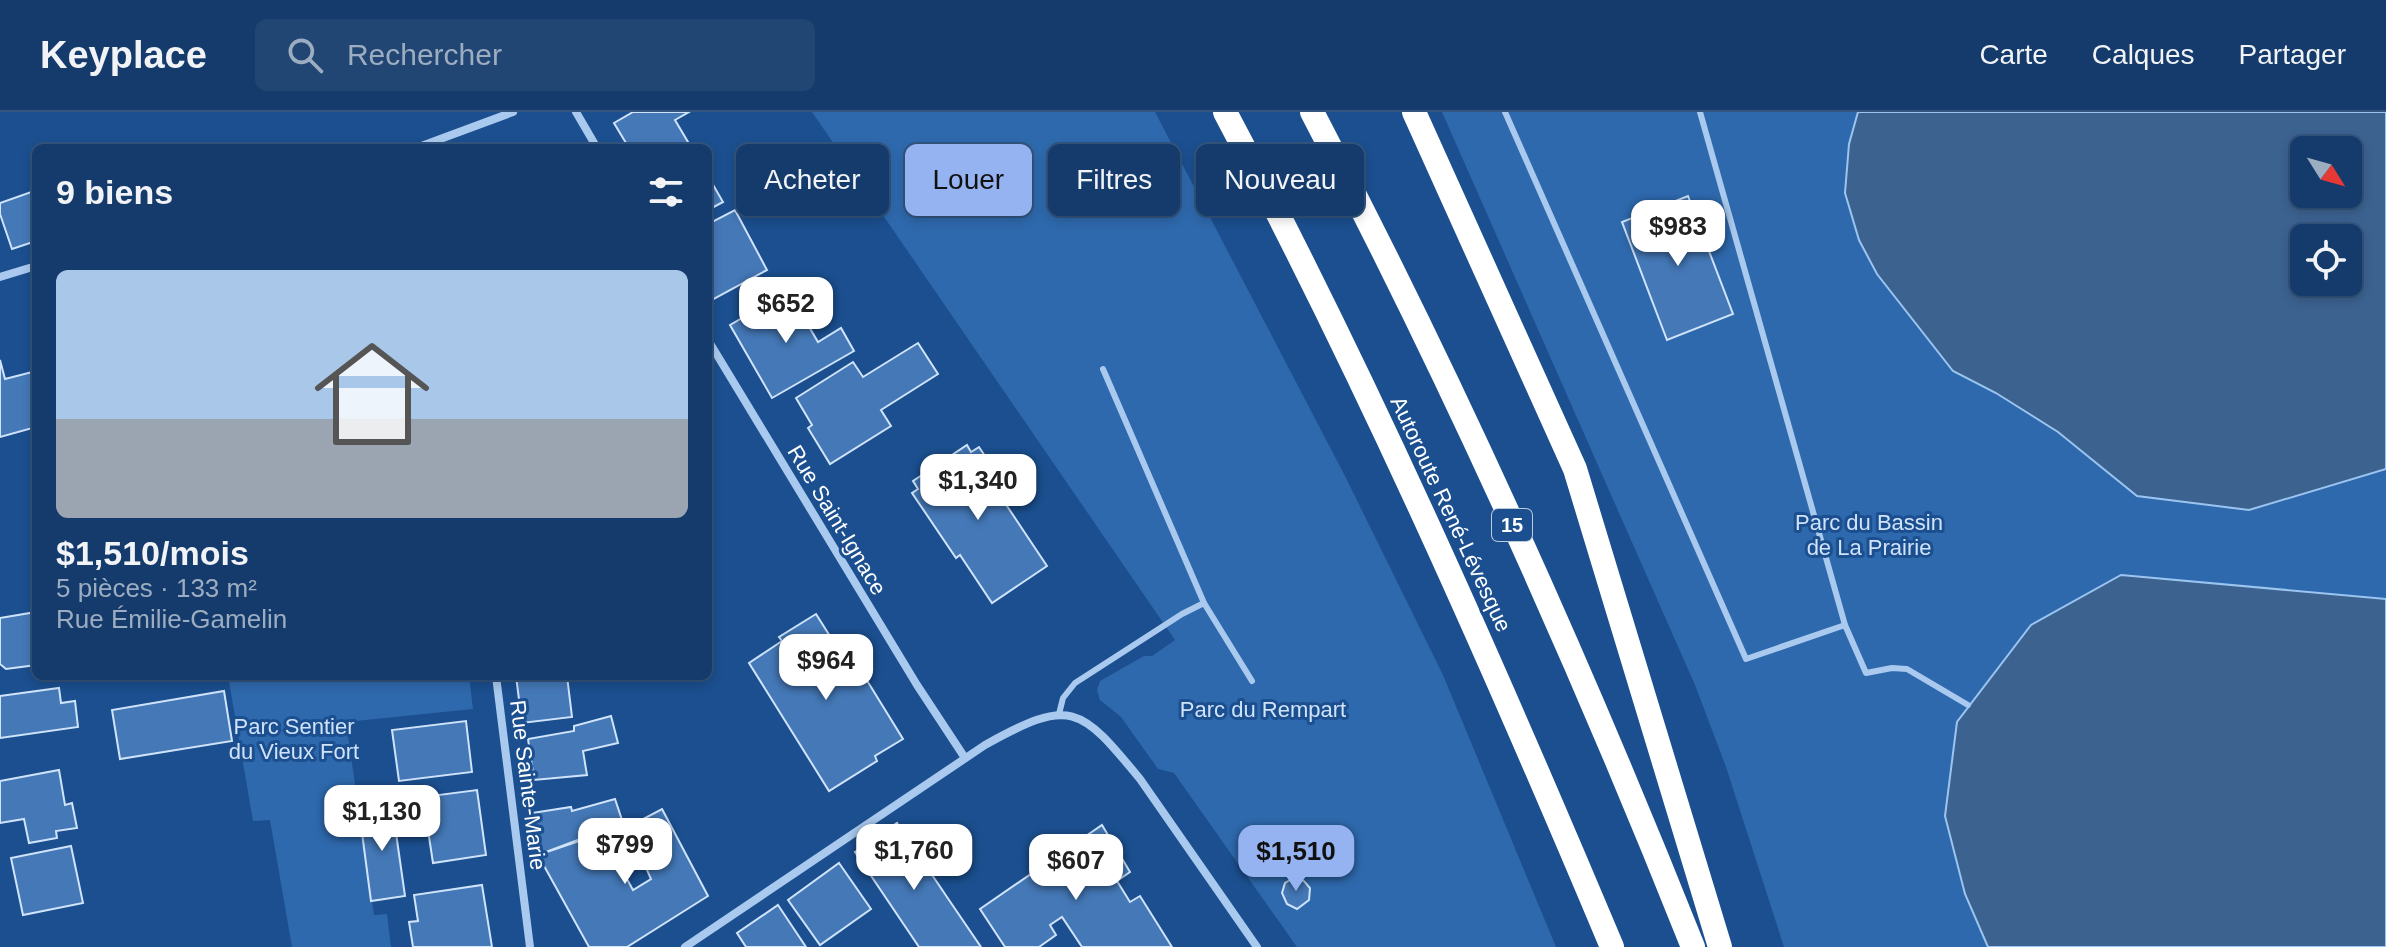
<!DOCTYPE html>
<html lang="fr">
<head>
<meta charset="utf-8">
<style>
	body { margin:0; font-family:Arial,sans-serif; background:#214673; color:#f1f3f6; height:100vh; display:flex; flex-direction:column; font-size:30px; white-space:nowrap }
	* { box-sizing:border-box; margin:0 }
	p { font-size:26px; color:#9dadc1 }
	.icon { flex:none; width:44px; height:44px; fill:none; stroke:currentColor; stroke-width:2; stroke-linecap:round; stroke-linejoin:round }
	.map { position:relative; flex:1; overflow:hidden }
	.sheet { position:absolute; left:32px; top:32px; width:680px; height:536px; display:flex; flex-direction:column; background:#143b6b; border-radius:12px; box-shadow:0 4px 12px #0003,0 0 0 2px #33557e }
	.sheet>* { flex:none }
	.top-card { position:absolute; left:736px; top:32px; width:760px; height:72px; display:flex; gap:16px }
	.needle { width:52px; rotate:127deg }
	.fabs { position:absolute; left:2290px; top:24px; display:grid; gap:16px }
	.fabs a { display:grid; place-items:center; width:72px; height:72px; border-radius:12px; background:#143b6b; box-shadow:0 4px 12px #0003,0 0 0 2px #33557e; font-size:40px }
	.price { position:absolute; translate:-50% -68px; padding:0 18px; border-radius:16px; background:#fff; color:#222; font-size:26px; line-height:52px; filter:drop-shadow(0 2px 4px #0008) }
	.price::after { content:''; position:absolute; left:50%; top:48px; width:24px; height:18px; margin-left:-12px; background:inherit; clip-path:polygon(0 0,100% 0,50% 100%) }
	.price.on { background:#95b2f1; color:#111 }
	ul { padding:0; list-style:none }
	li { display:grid; align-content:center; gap:16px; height:424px; padding:0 24px }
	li+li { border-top:2px solid #33557e }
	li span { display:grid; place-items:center; height:248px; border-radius:12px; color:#555 }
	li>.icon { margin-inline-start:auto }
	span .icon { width:144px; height:144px; fill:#fffc; stroke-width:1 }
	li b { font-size:34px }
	h2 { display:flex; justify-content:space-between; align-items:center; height:96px; padding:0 24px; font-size:34px }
	.pill { padding:0 28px; border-radius:12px; background:#143b6b; box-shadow:0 4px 12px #0003,0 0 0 2px #33557e; font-size:28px; line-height:72px }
	.pill.on { background:#95b2f1; color:#111 }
	header { display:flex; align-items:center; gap:48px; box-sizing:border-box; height:112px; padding:0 40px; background:#143b6b; border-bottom:2px solid #33557e }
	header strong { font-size:38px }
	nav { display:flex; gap:44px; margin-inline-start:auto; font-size:28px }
	.search { width:560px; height:72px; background:#214673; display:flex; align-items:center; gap:20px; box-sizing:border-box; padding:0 28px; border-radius:12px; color:#9dadc1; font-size:30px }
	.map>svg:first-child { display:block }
</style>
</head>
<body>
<header>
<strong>Keyplace</strong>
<div class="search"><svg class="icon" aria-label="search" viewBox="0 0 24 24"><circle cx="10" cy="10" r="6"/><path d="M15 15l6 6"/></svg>Rechercher</div>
<nav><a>Carte</a><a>Calques</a><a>Partager</a></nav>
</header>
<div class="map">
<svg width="2386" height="835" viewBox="0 0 2386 835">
	<rect width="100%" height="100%" fill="#1b4f8f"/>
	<!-- green -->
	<g fill="#2e69ad">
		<polygon points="812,0 1155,0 1344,362 1443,563 1556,835 1297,835 1174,661 1158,657 1121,605 1100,588 1097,578 1100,569 1144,544 1152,544 1175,528"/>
		<polygon points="1442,0 1858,0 1849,32 1953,259 1996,281 2058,320 2137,384 2249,398 2386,357 2386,487 2121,463 2031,513 1957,610 1965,782 1988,835 1784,835 1726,655 1695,573"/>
		<polygon points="228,564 469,564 473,597 346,610 374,803 387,802 391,835 292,835 270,708 253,709"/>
	</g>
	<!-- water -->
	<g fill="#3c6290" stroke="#9cc4f0" stroke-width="2" fill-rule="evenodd">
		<path d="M1858,0H2386V357L2249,398L2137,384L2058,320L1996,281L1953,259L1877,162L1859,128L1845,81L1849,32ZM2304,38H2348V82H2304ZM2304,126H2348V170H2304Z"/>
		<polygon points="2121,463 2386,487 2386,835 1988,835 1965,782 1945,704 1957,610 2031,513"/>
	</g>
	<!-- building -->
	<g fill="#4478b7" stroke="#cfe3fa" stroke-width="2">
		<polygon points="633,0 689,0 675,8 688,30 678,36 629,36 614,11"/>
		<polygon points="708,64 723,90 708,98"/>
		<polygon points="34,79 36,86 36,129 12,137 0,102 0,91"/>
		<polygon points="1688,84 1733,202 1667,228 1622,110"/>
		<polygon points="735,98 767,158 712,188 708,180 708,112"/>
		<polygon points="788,179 818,230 841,216 854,239 772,286 730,213"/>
		<polygon points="918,231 938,262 881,298 891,314 830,352 808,316 812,313 796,286 853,250 863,265"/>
		<polygon points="0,248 5,267 36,259 36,315 0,325"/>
		<polygon points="967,333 971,340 979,335 1007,377 999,382 1047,454 992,491 960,443 956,446 912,381 918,377 913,369"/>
		<polygon points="36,500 36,553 6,557 0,552 0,506"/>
		<polygon points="816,502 840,540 847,536 903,627 875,644 877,649 829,679 749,551 782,529 779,525"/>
		<polygon points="516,564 567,564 572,605 522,611"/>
		<polygon points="59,576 61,591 75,589 78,615 0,626 0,584"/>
		<polygon points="224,579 232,629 120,647 112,598"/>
		<polygon points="611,604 618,631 583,639 587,663 534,668 528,627 574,619 574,614"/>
		<polygon points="466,609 472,660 399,669 392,618"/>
		<polygon points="59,658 65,693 72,691 77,716 56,719 57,726 29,731 24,707 0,711 0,669"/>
		<polygon points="477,678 486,743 433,751 423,685"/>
		<polygon points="615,687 623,711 538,743 532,701 571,695 572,699"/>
		<polygon points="392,693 405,784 371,789 359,698"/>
		<polygon points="662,697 708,784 627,835 589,835 538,743 585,727 597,749 610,741 616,747 633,778 651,767 628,715"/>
		<polygon points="897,711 949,788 981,835 919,835 855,740"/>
		<polygon points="1102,713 1130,760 1117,769 1130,790 1140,784 1172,835 1082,835 1062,805 1050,813 1056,823 1039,835 1005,835 980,797"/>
		<polygon points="71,734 83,791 23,803 11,746"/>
		<polygon points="839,751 871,797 820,833 788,788"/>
		<polygon points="1295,765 1304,769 1310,776 1309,788 1297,797 1287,792 1282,781 1285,771"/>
		<polygon points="482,773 492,835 413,835 409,810 418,809 414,783"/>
		<polygon points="778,793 806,835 746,835 737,821"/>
	</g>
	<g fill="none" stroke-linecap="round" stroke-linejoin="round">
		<!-- lane -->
		<g stroke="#a9c9ee" stroke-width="6">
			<polyline points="1505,0 1746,547 1845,513"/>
			<polyline points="1700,0 1845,513 1866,561 1892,556 1907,557 1968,593"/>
			<polyline points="1103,257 1204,491 1252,569"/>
			<polyline points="1059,602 1063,586 1075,571 1182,502 1204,491"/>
		</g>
		<!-- street -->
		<g stroke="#a9c9ee" stroke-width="8">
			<polyline points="576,0 597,36"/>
			<polyline points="416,36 513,0"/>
			<polyline points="0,165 36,154"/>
			<polyline points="708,228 917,573 965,646"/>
			<polyline points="496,564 530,835"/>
			<path d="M685,835L985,633C1071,585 1080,594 1140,667L1257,835"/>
		</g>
		<!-- highway -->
		<g stroke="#fff" stroke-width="24">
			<path d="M1225,0C1369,271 1493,552 1612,835"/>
			<path d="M1312,0C1454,271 1580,551 1693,835"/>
			<polyline points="1414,0 1575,357 1720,835"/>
		</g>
	</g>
	<g text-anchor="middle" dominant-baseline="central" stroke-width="6" stroke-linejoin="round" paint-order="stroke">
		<!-- shield labels -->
		<rect fill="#1b4f8f" stroke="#bbcadd" stroke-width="2" x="1492" y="397" width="40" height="32" rx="6"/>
		<g font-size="20" font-weight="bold" fill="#fff">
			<text x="1512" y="413">15</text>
		</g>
		<!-- street labels -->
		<g font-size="22" fill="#fff" stroke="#1b4f8f">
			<text transform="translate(1451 402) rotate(65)">Autoroute René-Lévesque</text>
			<text transform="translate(837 408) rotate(59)">Rue Saint-Ignace</text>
			<text transform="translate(528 673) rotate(83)">Rue Sainte-Marie</text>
		</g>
		<!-- park labels -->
		<g font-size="22" fill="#cfe3fa" stroke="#1b4f8f">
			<text x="1869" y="410">Parc du Bassin<tspan x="1869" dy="25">de La Prairie</tspan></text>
			<text x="1263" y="597">Parc du Rempart</text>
			<text x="294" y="614">Parc Sentier<tspan x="294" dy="25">du Vieux Fort</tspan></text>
		</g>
	</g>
</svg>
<div class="fabs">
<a><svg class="needle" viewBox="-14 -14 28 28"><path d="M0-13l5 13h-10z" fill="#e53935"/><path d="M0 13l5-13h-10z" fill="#9dadc1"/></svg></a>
<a><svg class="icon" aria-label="locate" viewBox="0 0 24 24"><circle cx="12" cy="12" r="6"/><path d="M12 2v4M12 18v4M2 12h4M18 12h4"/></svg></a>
</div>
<b class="price" style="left:1678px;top:156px">$983</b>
<b class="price" style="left:786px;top:233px">$652</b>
<b class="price" style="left:978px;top:410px">$1,340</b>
<b class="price" style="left:826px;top:590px">$964</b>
<b class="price" style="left:382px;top:741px">$1,130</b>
<b class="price" style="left:625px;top:774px">$799</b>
<b class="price" style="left:914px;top:780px">$1,760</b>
<b class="price on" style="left:1296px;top:781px">$1,510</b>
<b class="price" style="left:1076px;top:790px">$607</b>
<div class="top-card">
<a class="pill">Acheter</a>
<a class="pill on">Louer</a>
<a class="pill">Filtres</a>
<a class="pill">Nouveau</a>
</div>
<section class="sheet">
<h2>9 biens<svg class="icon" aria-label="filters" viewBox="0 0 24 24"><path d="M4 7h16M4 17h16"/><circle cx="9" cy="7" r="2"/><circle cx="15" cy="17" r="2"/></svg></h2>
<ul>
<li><span style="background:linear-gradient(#a9c7e8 60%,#9aa5b1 0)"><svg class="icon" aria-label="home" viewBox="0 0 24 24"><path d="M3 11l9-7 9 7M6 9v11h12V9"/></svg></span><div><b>$1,510/mois</b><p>5 pièces · 133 m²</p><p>Rue Émilie-Gamelin</p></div></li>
</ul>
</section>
</div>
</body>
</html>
